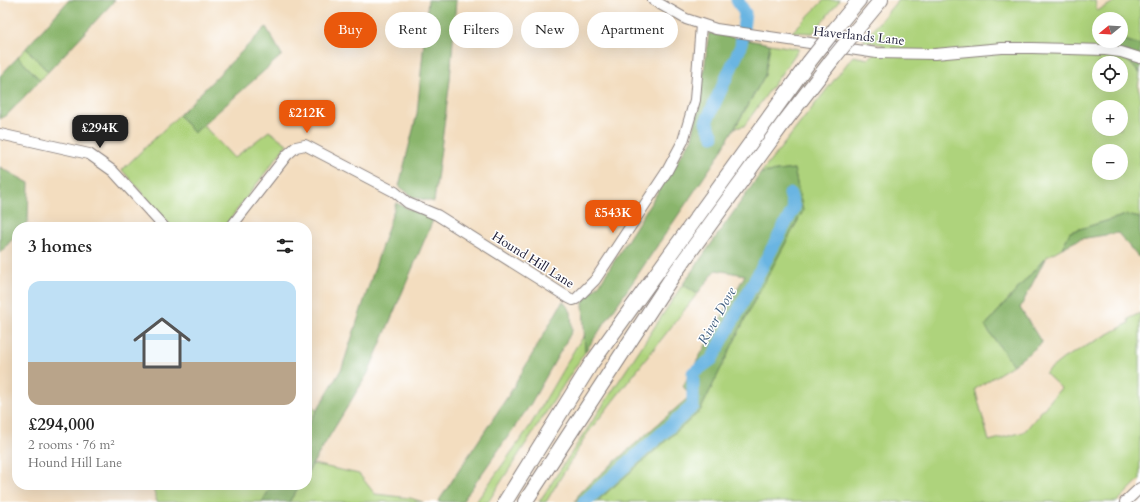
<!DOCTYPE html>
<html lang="en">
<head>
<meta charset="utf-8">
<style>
	body { margin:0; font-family:Cardo,serif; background:#f6f6f6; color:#222; height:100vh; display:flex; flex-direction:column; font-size:15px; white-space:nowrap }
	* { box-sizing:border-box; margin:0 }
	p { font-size:13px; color:#767676 }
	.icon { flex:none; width:22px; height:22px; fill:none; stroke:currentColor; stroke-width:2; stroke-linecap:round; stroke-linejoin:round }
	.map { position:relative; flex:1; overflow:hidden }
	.panel { position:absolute; left:12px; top:222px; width:300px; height:268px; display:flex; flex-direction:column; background:#fff; border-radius:16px; box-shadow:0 4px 16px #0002 }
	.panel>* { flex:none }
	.banner { position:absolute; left:324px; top:12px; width:380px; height:36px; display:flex; gap:8px }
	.needle { width:26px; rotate:252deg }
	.buttons { position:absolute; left:1092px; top:12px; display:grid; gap:8px }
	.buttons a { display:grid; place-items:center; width:36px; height:36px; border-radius:50%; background:#fff; box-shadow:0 4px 16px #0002; font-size:20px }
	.price { position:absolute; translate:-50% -34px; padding:0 9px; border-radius:8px; background:#ea580c; color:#fff; font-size:13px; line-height:26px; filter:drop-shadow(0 1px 2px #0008) }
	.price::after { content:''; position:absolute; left:50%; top:24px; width:12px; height:9px; margin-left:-6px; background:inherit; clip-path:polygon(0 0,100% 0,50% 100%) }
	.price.current { background:#222; color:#fff }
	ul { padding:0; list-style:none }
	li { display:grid; align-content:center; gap:8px; height:212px; padding:0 16px }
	li span { display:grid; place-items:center; height:124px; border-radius:12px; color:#555 }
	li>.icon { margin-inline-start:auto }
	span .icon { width:72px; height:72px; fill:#fffc; stroke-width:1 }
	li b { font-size:17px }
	h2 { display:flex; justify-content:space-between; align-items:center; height:48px; padding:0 16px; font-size:17px }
	.chip { padding:0 14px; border-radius:18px; background:#fff; box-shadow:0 4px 16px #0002; font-size:14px; line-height:36px }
	.chip.current { background:#ea580c; color:#fff }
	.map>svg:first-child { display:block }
</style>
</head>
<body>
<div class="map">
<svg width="1140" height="502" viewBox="0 0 1140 502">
	<rect width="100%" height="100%" fill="#fff"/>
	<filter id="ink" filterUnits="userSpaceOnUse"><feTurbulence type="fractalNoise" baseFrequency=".025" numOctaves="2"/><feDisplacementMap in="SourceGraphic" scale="8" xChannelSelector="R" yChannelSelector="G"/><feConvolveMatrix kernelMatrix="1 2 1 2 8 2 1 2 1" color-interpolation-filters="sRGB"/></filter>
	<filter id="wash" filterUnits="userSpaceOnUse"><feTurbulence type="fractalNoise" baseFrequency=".012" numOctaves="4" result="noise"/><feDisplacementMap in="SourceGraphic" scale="16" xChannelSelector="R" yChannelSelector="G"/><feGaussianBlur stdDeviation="0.9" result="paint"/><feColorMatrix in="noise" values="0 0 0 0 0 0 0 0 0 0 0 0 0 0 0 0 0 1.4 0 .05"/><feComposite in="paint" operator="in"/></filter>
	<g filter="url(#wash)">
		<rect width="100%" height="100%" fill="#f3ddbf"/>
		<!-- green -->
		<g fill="#aed37c" stroke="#687a5c" fill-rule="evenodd">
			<polygon points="824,0 840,0 813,33 792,32"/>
			<path d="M898,0H1095L1097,11L1118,0H1140V45L1121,39V19H1099V41H1109L1140,74L1138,88L1140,93V218L1126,215L1070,232L1062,248L1046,257L985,326L1013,365L975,389L989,441L1024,432L1061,388L1045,373L1064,358L1129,323L1128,319L1140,313V479L1117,502H596L700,411L752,305L803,211L794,169L761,173L853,56L868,59L884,45L863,41ZM1099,63H1121V85H1099ZM1099,107H1121V129H1099ZM1099,151H1121V173H1099Z"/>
			<polygon points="770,44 799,49 744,126 735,128 765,75"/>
			<polygon points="26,48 48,72 40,80 18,57"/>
			<polygon points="179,115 194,133 203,125 234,158 269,131 287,144 224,227 172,227 122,170"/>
			<polygon points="683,284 697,294 587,434 546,502 539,502"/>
			<polygon points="584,336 585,352 488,502 476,502 530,426 576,347"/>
			<polygon points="307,402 317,410 307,427"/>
			<polygon points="313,464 359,474 375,494 410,498 423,502 289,502 300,485 307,485 307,473"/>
			<polygon points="152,485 272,485 262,502 157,502"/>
		</g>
		<!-- forest -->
		<g fill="#8ab56c" stroke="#566c54">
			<polygon points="69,0 115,0 48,72 26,48"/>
			<polygon points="428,0 456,0 450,80 434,202 413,197 399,186 417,114"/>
			<polygon points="266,27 282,55 194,133 179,115"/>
			<polygon points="709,33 770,44 765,75 717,158 585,352 583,302 601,282 692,138 700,102"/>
			<polygon points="1121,39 1140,45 1140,73 1109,41 1121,41"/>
			<polygon points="18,57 40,80 8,114 0,119 0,76"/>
			<polygon points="0,167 29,183 28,222 23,227 17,227 17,234 0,253"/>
			<polygon points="794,169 803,211 752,305 700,411 596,502 575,502 580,492 690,396 683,386 745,275 716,270 697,294 683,284 761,173"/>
			<polygon points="396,203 433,220 368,373 307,473 307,427 342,368"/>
			<polygon points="1126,215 1140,218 1140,256 1138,257 1118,233 1080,239 1062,248 1070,232"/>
			<polygon points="1046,257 1020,308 1042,343 1013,365 985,326"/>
			<polygon points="563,301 571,312 572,331 530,405 462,502 438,502 510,393"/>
			<polygon points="272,485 300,485 289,502 262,502"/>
		</g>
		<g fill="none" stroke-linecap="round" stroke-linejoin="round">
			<!-- river -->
			<g stroke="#6ab5e2" stroke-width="13">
				<polyline points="713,136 706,122 741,46 745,13 737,0"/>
				<polyline points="584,502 693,406 693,373 712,359 794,208 790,194"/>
			</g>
		</g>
	</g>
	<g filter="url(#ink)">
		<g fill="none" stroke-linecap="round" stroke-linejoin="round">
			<defs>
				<g id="minor">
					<polyline points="653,0 686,19 716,29 877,53 935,54 1002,48 1032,48 1105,50 1121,52 1140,58"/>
					<polyline points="0,134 89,154 113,171 164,227"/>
					<polyline points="231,227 287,155 296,147 305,145 395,192 408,203 437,215 569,298 573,300 576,299 595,280 667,171 683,141 695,100 701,25"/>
					<polyline points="1125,502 1140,488"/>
				</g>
				<g id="highway">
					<polyline points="835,29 859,0"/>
					<polyline points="857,29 881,0"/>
					<polyline points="505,502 591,364 809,62"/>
					<polyline points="525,502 674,274 782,125 832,60"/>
				</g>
			</defs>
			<!-- minor casing -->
			<use href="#minor" stroke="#8a807d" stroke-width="12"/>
			<!-- highway casing -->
			<use href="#highway" stroke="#8a807d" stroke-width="16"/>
			<!-- minor -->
			<use href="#minor" stroke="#fff" stroke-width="10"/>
			<!-- highway -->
			<use href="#highway" stroke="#fff" stroke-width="14"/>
			<defs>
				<g id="highway-bridge">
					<polyline points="832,60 857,29"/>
					<polyline points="809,62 835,29"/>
				</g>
			</defs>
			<!-- highway-bridge casing -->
			<use href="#highway-bridge" stroke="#8a807d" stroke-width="16" stroke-linecap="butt"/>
			<!-- highway-bridge -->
			<use href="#highway-bridge" stroke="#fff" stroke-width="14"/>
		</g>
	</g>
	<g text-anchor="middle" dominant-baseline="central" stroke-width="3" stroke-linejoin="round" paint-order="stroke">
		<!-- street labels -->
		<g font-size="13" fill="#22223b" stroke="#fff">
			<text transform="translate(859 36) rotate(6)">Haverlands Lane</text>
			<text transform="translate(533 260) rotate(32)">Hound Hill Lane</text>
		</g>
		<!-- water labels -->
		<g font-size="14" font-style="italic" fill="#3f5d7e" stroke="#fff">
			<text transform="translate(717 316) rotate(-61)">River Dove</text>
		</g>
	</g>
</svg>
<div class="buttons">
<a><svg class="needle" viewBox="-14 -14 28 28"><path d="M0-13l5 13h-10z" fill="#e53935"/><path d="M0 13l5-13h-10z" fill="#767676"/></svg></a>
<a><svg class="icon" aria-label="locate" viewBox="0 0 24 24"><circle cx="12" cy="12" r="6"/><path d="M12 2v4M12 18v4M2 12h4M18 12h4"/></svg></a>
<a>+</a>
<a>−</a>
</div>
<b class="price" style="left:307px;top:134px">£212K</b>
<b class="price current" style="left:100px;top:149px">£294K</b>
<b class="price" style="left:613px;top:234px">£543K</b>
<div class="banner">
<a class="chip current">Buy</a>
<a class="chip">Rent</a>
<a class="chip">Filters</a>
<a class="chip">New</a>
<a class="chip">Apartment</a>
</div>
<section class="panel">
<h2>3 homes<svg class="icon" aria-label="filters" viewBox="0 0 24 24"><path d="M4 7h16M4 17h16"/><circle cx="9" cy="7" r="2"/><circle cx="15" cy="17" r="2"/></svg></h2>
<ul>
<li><span style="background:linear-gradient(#bfe0f5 65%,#b9a48a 0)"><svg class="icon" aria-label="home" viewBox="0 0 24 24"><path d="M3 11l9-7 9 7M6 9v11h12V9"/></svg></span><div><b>£294,000</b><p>2 rooms · 76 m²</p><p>Hound Hill Lane</p></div></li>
</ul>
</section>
</div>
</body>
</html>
